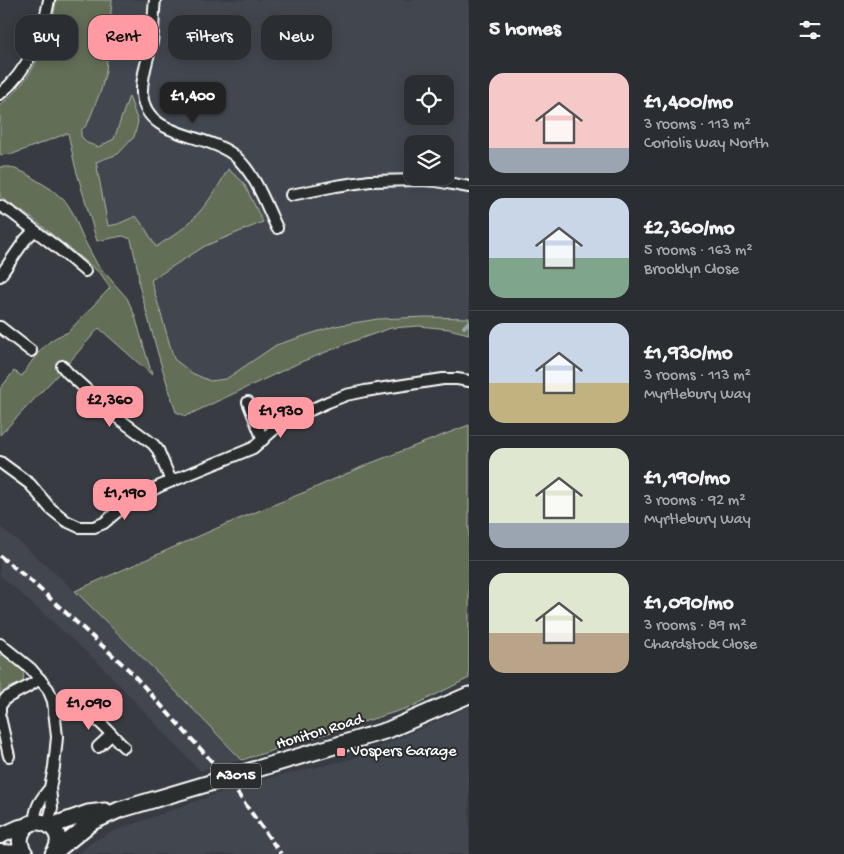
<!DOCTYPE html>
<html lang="en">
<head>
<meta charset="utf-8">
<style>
	body { margin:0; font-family:"Gochi Hand",sans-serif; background:#32353a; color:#f1f3f6; height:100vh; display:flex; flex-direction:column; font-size:19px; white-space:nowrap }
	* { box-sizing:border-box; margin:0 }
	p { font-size:16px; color:#a5a8ac }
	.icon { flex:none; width:28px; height:28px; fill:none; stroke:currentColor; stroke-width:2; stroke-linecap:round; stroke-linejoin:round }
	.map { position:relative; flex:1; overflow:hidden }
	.side { display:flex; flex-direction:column; background:#2a2d32; width:375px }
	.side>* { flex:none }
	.banner { position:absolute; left:15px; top:15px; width:379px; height:45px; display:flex; gap:10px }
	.controls { position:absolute; left:404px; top:75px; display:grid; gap:10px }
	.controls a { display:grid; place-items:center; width:50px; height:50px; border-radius:10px; background:#2a2d32; box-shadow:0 2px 12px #0003,0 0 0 1px #46494d; font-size:25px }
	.price { position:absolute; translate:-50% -42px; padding:0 11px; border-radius:10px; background:#ff9aa2; color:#111; font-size:16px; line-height:32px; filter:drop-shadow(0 1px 2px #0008) }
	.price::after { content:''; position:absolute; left:50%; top:30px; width:15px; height:11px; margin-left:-8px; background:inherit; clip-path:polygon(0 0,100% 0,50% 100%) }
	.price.on { background:#222; color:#fff }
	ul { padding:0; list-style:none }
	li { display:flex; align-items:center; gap:15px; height:125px; padding:0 20px }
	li+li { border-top:1px solid #46494d }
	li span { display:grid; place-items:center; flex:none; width:140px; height:100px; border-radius:15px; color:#555 }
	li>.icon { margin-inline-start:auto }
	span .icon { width:60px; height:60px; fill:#fffc; stroke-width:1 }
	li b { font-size:21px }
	h2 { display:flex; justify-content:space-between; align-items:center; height:60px; padding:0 20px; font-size:21px }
	.tag { padding:0 18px; border-radius:15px; background:#2a2d32; box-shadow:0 2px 12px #0003,0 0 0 1px #46494d; font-size:18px; line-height:45px }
	.tag.on { background:#ff9aa2; color:#111 }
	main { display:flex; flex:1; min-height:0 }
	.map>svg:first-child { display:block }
</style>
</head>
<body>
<main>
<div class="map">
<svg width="469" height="854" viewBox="0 0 469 854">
	<rect width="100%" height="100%" fill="#383c42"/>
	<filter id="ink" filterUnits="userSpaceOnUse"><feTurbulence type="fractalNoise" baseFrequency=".02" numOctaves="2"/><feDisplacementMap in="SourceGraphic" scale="10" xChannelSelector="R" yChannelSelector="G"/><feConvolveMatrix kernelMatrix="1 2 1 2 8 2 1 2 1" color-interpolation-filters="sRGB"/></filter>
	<g filter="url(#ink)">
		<!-- built -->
		<g fill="#424650" fill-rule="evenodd">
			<path d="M95,0H469V334L449,329L419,326L391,328L351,342L301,362L186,416L176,412L160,361L139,285L138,271L131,239L123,236L97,241L75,166ZM412,84H445V116H412ZM412,144H445V176H412Z"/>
			<polygon points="0,527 18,541 65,582 159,674 242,760 200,771 100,664 0,575"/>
			<polygon points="469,707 469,854 79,854 88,845 109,833 216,794 257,781 352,759"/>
		</g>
		<!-- green -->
		<g fill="#626e56" stroke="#b0b6aa">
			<path d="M56,0H112L106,71L101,90L87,125L81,130V136L87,143L98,147L114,139L129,96L138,122L134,137L118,154L96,162L108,226L118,224L136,216L145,228L156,247C164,241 174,236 182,229C201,214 217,190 228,169L243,182L263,222L205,246L151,280L174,359L192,373L210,381L226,379L276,345L335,326L378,319L426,317L469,318V334L449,329L419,326L391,328L351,342L301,362L186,416L176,412L160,361L139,285L138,271L131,239L123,236L97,241L75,166L68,133L13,154L0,155V105C32,81 52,39 56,0Z"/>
			<path d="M0,167H10L25,173L51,189L66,202L73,213L82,236L97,264L127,298L135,316L152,375L99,328L65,367L0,435V389L14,371L22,376C34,358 45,339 67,333L110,288L101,274L32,218L0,197Z"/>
			<polygon points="469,425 469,678 411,707 242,760 159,674 75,591 224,525 305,492 371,463"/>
			<polygon points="0,649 24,672 23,683 8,688 0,698"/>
		</g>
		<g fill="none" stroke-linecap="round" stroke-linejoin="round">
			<!-- stream -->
			<polyline stroke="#97a5ad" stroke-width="4" points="464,327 469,322"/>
			<defs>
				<g id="street">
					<path d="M155,0C153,14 154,28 152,42C148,59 141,77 142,94C146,139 206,132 235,156C256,175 265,203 277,228"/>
					<path d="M0,94C28,71 43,35 49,0"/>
					<polyline points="291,195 336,186 370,181 420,180 437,181 469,187"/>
					<polyline points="0,206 12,213 59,249 85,271"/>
					<polyline points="0,276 25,240 34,231"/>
					<polyline points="0,327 31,351"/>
					<polyline points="62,366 68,373 118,418 153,444 158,450 171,481"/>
					<polyline points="248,402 263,440"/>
					<polyline points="0,462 30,484 50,508 66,521 79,527 94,527 104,523 126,504 160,486 253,448 279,425 286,421 328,402 346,395 365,391 443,379 457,379 469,381"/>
					<polyline points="0,644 31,669 48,689 53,701 57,737 54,767 50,788 52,808 48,824"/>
					<polyline points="0,711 0,706 6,698 27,687 40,679"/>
					<path d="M54,713C64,713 76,711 86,713C97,716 115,739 124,747"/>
					<polyline points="0,717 9,756"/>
					<polyline points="98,747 111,735"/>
					<path d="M34,823C36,806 39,801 50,788"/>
				</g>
				<g id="secondary">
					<polyline points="0,836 20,827 29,825"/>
					<polyline points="0,852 24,853"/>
				</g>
				<g id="primary">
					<polyline points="51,826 88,813 105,811"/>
					<polyline points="56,851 92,822 119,810 388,730 469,695"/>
					<path d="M25,854C21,848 19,843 21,835C30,807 73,829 53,854"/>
				</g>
			</defs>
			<!-- street casing -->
			<use href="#street" stroke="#fff" stroke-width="14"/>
			<!-- secondary casing -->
			<use href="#secondary" stroke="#fff" stroke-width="18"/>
			<!-- primary casing -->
			<use href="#primary" stroke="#fff" stroke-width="19"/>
			<!-- street -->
			<use href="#street" stroke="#2a2d2e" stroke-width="10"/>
			<!-- secondary -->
			<use href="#secondary" stroke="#2a2d2e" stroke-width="14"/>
			<!-- primary -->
			<use href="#primary" stroke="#2a2d2e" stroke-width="15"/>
			<!-- rail -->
			<polyline stroke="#fff" stroke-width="4" stroke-dasharray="8 4" stroke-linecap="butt" points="0,556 31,581 129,670 216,766 233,787 281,854"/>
		</g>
	</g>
	<!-- markers -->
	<rect fill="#ff9aa2" stroke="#2a2d2e" stroke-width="2" x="336" y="747" width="10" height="10" rx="2.5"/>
	<g text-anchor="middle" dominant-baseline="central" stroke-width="4" stroke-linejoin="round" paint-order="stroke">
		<!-- shield labels -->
		<rect fill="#2a2d2e" stroke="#bfc0c0" stroke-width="1" x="211" y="763.5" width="50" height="25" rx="4"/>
		<g font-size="15" font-weight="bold" fill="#fff">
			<text x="236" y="776">A3015</text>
		</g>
		<!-- street labels -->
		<g font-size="16" fill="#fff" stroke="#2a2d2e">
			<text transform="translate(320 733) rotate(-17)">Honiton Road</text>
		</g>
		<!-- poi labels -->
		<g font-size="16" fill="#fff" stroke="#2a2d2e" text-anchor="start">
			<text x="351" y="752">Vospers Garage</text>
		</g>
	</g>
</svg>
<div class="controls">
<a><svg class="icon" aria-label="locate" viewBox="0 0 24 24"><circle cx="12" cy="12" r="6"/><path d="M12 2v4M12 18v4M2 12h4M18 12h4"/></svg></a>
<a><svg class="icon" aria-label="layers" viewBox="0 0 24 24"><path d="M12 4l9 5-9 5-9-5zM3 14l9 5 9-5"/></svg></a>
</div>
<b class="price on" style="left:193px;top:124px">£1,400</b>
<b class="price" style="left:110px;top:428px">£2,360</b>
<b class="price" style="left:281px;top:439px">£1,930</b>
<b class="price" style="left:125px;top:521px">£1,190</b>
<b class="price" style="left:89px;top:731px">£1,090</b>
<div class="banner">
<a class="tag">Buy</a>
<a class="tag on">Rent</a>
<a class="tag">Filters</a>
<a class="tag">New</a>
</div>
</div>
<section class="side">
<h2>5 homes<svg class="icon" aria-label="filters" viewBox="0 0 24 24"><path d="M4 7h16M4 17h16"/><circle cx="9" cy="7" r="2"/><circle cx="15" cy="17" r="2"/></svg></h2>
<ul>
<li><span style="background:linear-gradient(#f6c9c9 75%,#9aa5b1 0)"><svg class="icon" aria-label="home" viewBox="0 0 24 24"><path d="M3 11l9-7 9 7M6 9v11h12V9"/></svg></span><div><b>£1,400/mo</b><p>3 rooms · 113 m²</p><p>Coriolis Way North</p></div></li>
<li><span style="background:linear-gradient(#c9d6e8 60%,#7fa58c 0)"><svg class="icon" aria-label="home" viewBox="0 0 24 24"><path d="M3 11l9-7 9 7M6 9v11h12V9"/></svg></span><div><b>£2,360/mo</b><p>5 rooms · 163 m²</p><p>Brooklyn Close</p></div></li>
<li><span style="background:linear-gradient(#c9d6e8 60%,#c2b280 0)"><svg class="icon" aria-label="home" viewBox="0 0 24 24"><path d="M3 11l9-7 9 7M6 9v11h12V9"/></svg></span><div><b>£1,930/mo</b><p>3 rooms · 113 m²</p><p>Myrtlebury Way</p></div></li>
<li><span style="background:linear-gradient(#dfe7d0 75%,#9aa5b1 0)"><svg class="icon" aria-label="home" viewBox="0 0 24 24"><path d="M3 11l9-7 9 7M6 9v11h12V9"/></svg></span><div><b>£1,190/mo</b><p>3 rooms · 92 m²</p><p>Myrtlebury Way</p></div></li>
<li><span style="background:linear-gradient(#dfe7d0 60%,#b9a48a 0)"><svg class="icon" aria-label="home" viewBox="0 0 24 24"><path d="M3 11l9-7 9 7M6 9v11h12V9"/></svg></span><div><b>£1,090/mo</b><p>3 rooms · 89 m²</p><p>Chardstock Close</p></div></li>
</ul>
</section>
</main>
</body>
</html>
